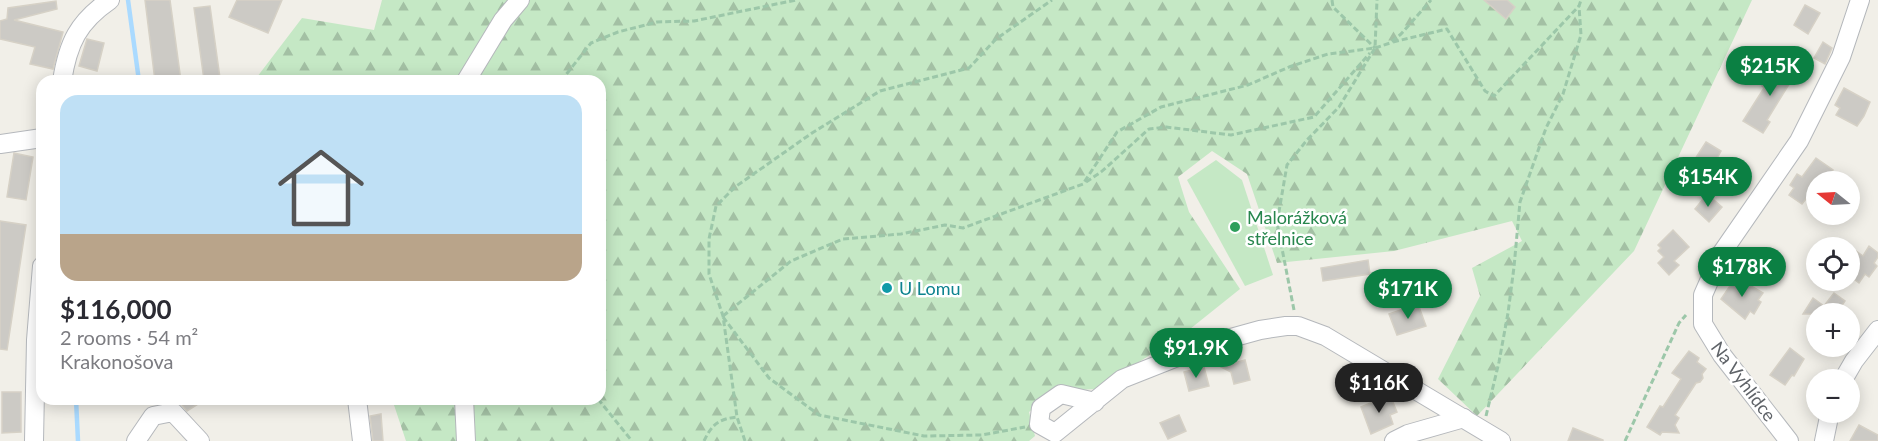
<!DOCTYPE html>
<html lang="en">
<head>
<meta charset="utf-8">
<style>
	body { margin:0; font-family:Lato,sans-serif; background:#f7f7f7; color:#2b2b33; height:100vh; display:flex; flex-direction:column; font-size:22px; white-space:nowrap }
	* { box-sizing:border-box; margin:0 }
	p { font-size:20px; color:#7c7c81 }
	.icon { flex:none; width:33px; height:33px; fill:none; stroke:currentColor; stroke-width:2; stroke-linecap:round; stroke-linejoin:round }
	.map { position:relative; flex:1; overflow:hidden }
	.details { position:absolute; left:36px; top:75px; width:570px; height:330px; display:flex; flex-direction:column; background:#fff; border-radius:18px; box-shadow:0 3px 15px #0003 }
	.details>* { flex:none }
	.needle { width:39px; rotate:288deg }
	.controls { position:absolute; left:1806px; top:171px; display:grid; gap:12px }
	.controls a { display:grid; place-items:center; width:54px; height:54px; border-radius:50%; background:#fff; box-shadow:0 3px 15px #0003; font-size:30px }
	.price { position:absolute; translate:-50% -51px; padding:0 14px; border-radius:21px; background:#0b8043; color:#fff; font-size:20px; line-height:39px; filter:drop-shadow(0 2px 3px #0008) }
	.price::after { content:''; position:absolute; left:50%; top:36px; width:18px; height:14px; margin-left:-9px; background:inherit; clip-path:polygon(0 0,100% 0,50% 100%) }
	.price.selected { background:#222; color:#fff }
	ul { padding:0; list-style:none }
	li { display:grid; align-content:center; gap:12px; height:318px; padding:0 24px }
	li+li { border-top:2px solid #e1e1e2 }
	li span { display:grid; place-items:center; height:186px; border-radius:18px; color:#555 }
	li>.icon { margin-inline-start:auto }
	span .icon { width:108px; height:108px; fill:#fffc; stroke-width:1 }
	li b { font-size:26px }
	.map>svg:first-child { display:block }
</style>
</head>
<body>
<div class="map">
<svg width="1878" height="441" viewBox="0 0 1878 441">
	<defs>
		<pattern id="forest-firs" width="22" height="20" patternUnits="userSpaceOnUse" patternTransform="scale(1.5)"><rect width="22" height="20" fill="#c5e8c5"/><path d="M5 1l3.5 6h-7zM16 11l3.5 6h-7z" fill="#a3c0a4"/></pattern>
	</defs>
	<rect width="100%" height="100%" fill="#f1efe8"/>
	<!-- grass -->
	<polygon fill="#c5e8c5" points="1216,160 1242,180 1273,275 1245,286 1187,180"/>
	<!-- forest -->
	<polygon fill="url(#forest-firs)" points="382,0 1752,0 1634,251 1477,416 1438,379 1480,296 1472,268 1522,241 1512,221 1394,251 1277,263 1247,174 1212,151 1178,177 1189,212 1240,289 1180,337 1152,337 1153,353 1097,389 1055,391 1029,412 1035,436 1029,441 406,441 392,399 600,399 600,81 254,81 302,18 374,30"/>
	<g fill="none" stroke-linecap="round" stroke-linejoin="round">
		<!-- stream -->
		<g stroke="#aadaff" stroke-width="4.5">
			<polyline points="128,0 139,81"/>
			<polyline points="76,399 78,441"/>
		</g>
	</g>
	<!-- building -->
	<g fill="#cccac5" stroke="#d6d1c6" stroke-width="1.5">
		<polygon points="145,0 170,0 181,81 155,81"/>
		<polygon points="237,0 282,0 268,33 229,17"/>
		<polygon points="1484,0 1507,0 1515,7 1506,19"/>
		<polygon points="56,1 57,9 14,20 63,32 53,69 30,64 35,47 0,39 0,21 7,19 8,8"/>
		<polygon points="1805,5 1820,13 1808,34 1794,25"/>
		<polygon points="210,6 220,78 204,80 194,8"/>
		<polygon points="87,39 104,43 97,71 79,66"/>
		<polygon points="1823,42 1832,48 1825,64 1814,58"/>
		<polygon points="1777,61 1796,73 1767,120 1770,122 1763,133 1743,121 1764,88 1762,86"/>
		<polygon points="1844,88 1870,102 1864,116 1857,126 1836,115 1840,108 1835,105"/>
		<polygon points="1706,142 1721,151 1711,169 1695,159"/>
		<polygon points="14,153 33,157 26,200 7,197"/>
		<polygon points="1816,158 1833,170 1825,182 1816,182 1816,186 1802,204 1789,195 1794,188 1790,185 1797,174 1802,177"/>
		<polygon points="1707,194 1722,207 1709,222 1695,209"/>
		<polygon points="0,221 26,225 7,350 0,349"/>
		<polygon points="1673,230 1689,247 1674,261 1679,265 1669,275 1658,263 1664,257 1658,251 1661,248 1658,245"/>
		<polygon points="1869,246 1878,253 1878,257 1874,263 1877,266 1869,277 1865,274 1859,283 1850,276 1855,266 1850,260 1856,251 1863,256"/>
		<polygon points="1368,260 1370,274 1323,281 1321,268"/>
		<polygon points="1736,277 1763,293 1758,300 1761,302 1754,314 1750,311 1745,319 1721,299"/>
		<polygon points="1834,293 1845,301 1836,314 1803,314 1813,298 1824,306"/>
		<polygon points="1418,304 1426,326 1397,335 1389,314"/>
		<polygon points="1790,348 1804,359 1794,376 1792,375 1785,385 1770,375"/>
		<polygon points="1689,351 1699,358 1697,362 1706,369 1702,374 1703,378 1700,382 1696,383 1675,415 1679,418 1675,425 1679,433 1662,432 1660,435 1647,427 1660,406 1663,407 1681,379 1672,373"/>
		<polygon points="1245,360 1250,380 1234,384 1231,372 1221,367"/>
		<polygon points="1204,367 1209,386 1189,391 1184,372"/>
		<polygon points="2,392 21,392 21,432 2,433"/>
		<polygon points="1390,395 1397,412 1390,415 1393,424 1371,434 1361,407"/>
		<polygon points="177,399 206,399 187,411"/>
		<polygon points="381,414 383,441 373,441 370,416"/>
		<polygon points="1179,415 1186,431 1168,439 1160,423"/>
		<polygon points="1859,425 1878,435 1878,441 1850,441"/>
		<polygon points="1573,428 1603,440 1603,441 1568,441"/>
	</g>
	<g fill="none" stroke-linecap="round" stroke-linejoin="round">
		<defs>
			<g id="minor">
				<path d="M62,81C68,43 78,22 110,0"/>
				<polyline points="466,81 503,20 520,0"/>
				<polyline points="0,144 42,138"/>
				<polyline points="1843,380 1854,361 1878,330"/>
				<polyline points="357,399 362,441"/>
				<polyline points="464,399 466,441"/>
				<polyline points="1095,402 1061,394 1041,408 1039,424 1055,433 1122,379 1213,343 1260,330 1286,326 1298,326 1325,336 1501,441"/>
				<polyline points="34,441 36,340 42,266"/>
				<polyline points="136,441 153,416 173,412 200,441"/>
				<polyline points="1394,441 1408,434 1464,418"/>
				<polyline points="1789,441 1722,355 1703,324 1703,295 1721,254 1799,141 1841,57 1860,0"/>
				<polyline points="1824,441 1830,412"/>
			</g>
		</defs>
		<!-- minor casing -->
		<use href="#minor" stroke="#b5b8bc" stroke-width="20"/>
		<!-- path -->
		<g stroke="#9cc7a9" stroke-width="3" stroke-dasharray="6 3" stroke-linecap="butt">
			<polyline points="1332,0 1333,7 1375,48"/>
			<polyline points="1393,42 1447,29 1485,91 1494,96 1579,6"/>
			<polyline points="561,81 591,43 618,32 657,22 694,21 796,0"/>
			<polyline points="1086,182 1101,172 1149,129 1166,127 1231,135 1314,117 1370,53"/>
			<polyline points="1294,310 1277,223 1287,165 1307,140 1339,107 1375,48 1377,0"/>
			<polyline points="723,316 791,261 843,239 901,234 945,225 963,228 1083,184 1117,132 1161,107 1248,85 1289,67 1328,54 1375,48 1390,43 1401,34 1431,0"/>
			<polyline points="723,317 769,378 819,415 924,436 982,435 1025,427"/>
			<polyline points="598,399 632,441"/>
			<polyline points="1486,416 1499,362 1508,313 1514,267 1520,202 1546,128 1563,94 1573,61 1581,35 1579,6 1581,0"/>
			<path d="M704,441C712,424 719,419 737,417"/>
			<polyline points="745,441 737,417 723,316 709,274 709,239 716,206 735,187 812,133 880,91 969,68 996,39 1052,0"/>
			<polyline points="1625,441 1679,323 1686,315"/>
		</g>
		<!-- minor -->
		<use href="#minor" stroke="#fff" stroke-width="18"/>
	</g>
	<!-- markers -->
	<circle fill="#2e9e5b" stroke="#fff" stroke-width="2" cx="1235" cy="227" r="6"/>
	<circle fill="#0f9aa8" stroke="#fff" stroke-width="2" cx="887" cy="288" r="6"/>
	<g text-anchor="middle" dominant-baseline="central" stroke-width="5" stroke-linejoin="round" paint-order="stroke">
		<!-- leisure labels -->
		<g font-size="18" fill="#27864d" stroke="#fff" text-anchor="start">
			<text x="1247" y="217">Malorážková<tspan x="1247" dy="21">střelnice</tspan></text>
		</g>
		<!-- culture labels -->
		<g font-size="18" fill="#0d838f" stroke="#fff" text-anchor="start">
			<text x="899" y="288">U Lomu</text>
		</g>
		<!-- street labels -->
		<g font-size="18" fill="#5f6368" stroke="#fff">
			<text transform="translate(1744 381) rotate(53)">Na Vyhlídce</text>
		</g>
	</g>
</svg>
<div class="controls">
<a><svg class="needle" viewBox="-14 -14 28 28"><path d="M0-13l5 13h-10z" fill="#e53935"/><path d="M0 13l5-13h-10z" fill="#7c7c81"/></svg></a>
<a><svg class="icon" aria-label="locate" viewBox="0 0 24 24"><circle cx="12" cy="12" r="6"/><path d="M12 2v4M12 18v4M2 12h4M18 12h4"/></svg></a>
<a>+</a>
<a>−</a>
</div>
<b class="price" style="left:1770px;top:97px">$215K</b>
<b class="price" style="left:1708px;top:208px">$154K</b>
<b class="price" style="left:1742px;top:298px">$178K</b>
<b class="price" style="left:1408px;top:320px">$171K</b>
<b class="price" style="left:1196px;top:379px">$91.9K</b>
<b class="price selected" style="left:1379px;top:414px">$116K</b>
<section class="details">
<ul>
<li><span style="background:linear-gradient(#bfe0f5 75%,#b9a48a 0)"><svg class="icon" aria-label="home" viewBox="0 0 24 24"><path d="M3 11l9-7 9 7M6 9v11h12V9"/></svg></span><div><b>$116,000</b><p>2 rooms · 54 m²</p><p>Krakonošova</p></div></li>
</ul>
</section>
</div>
</body>
</html>
